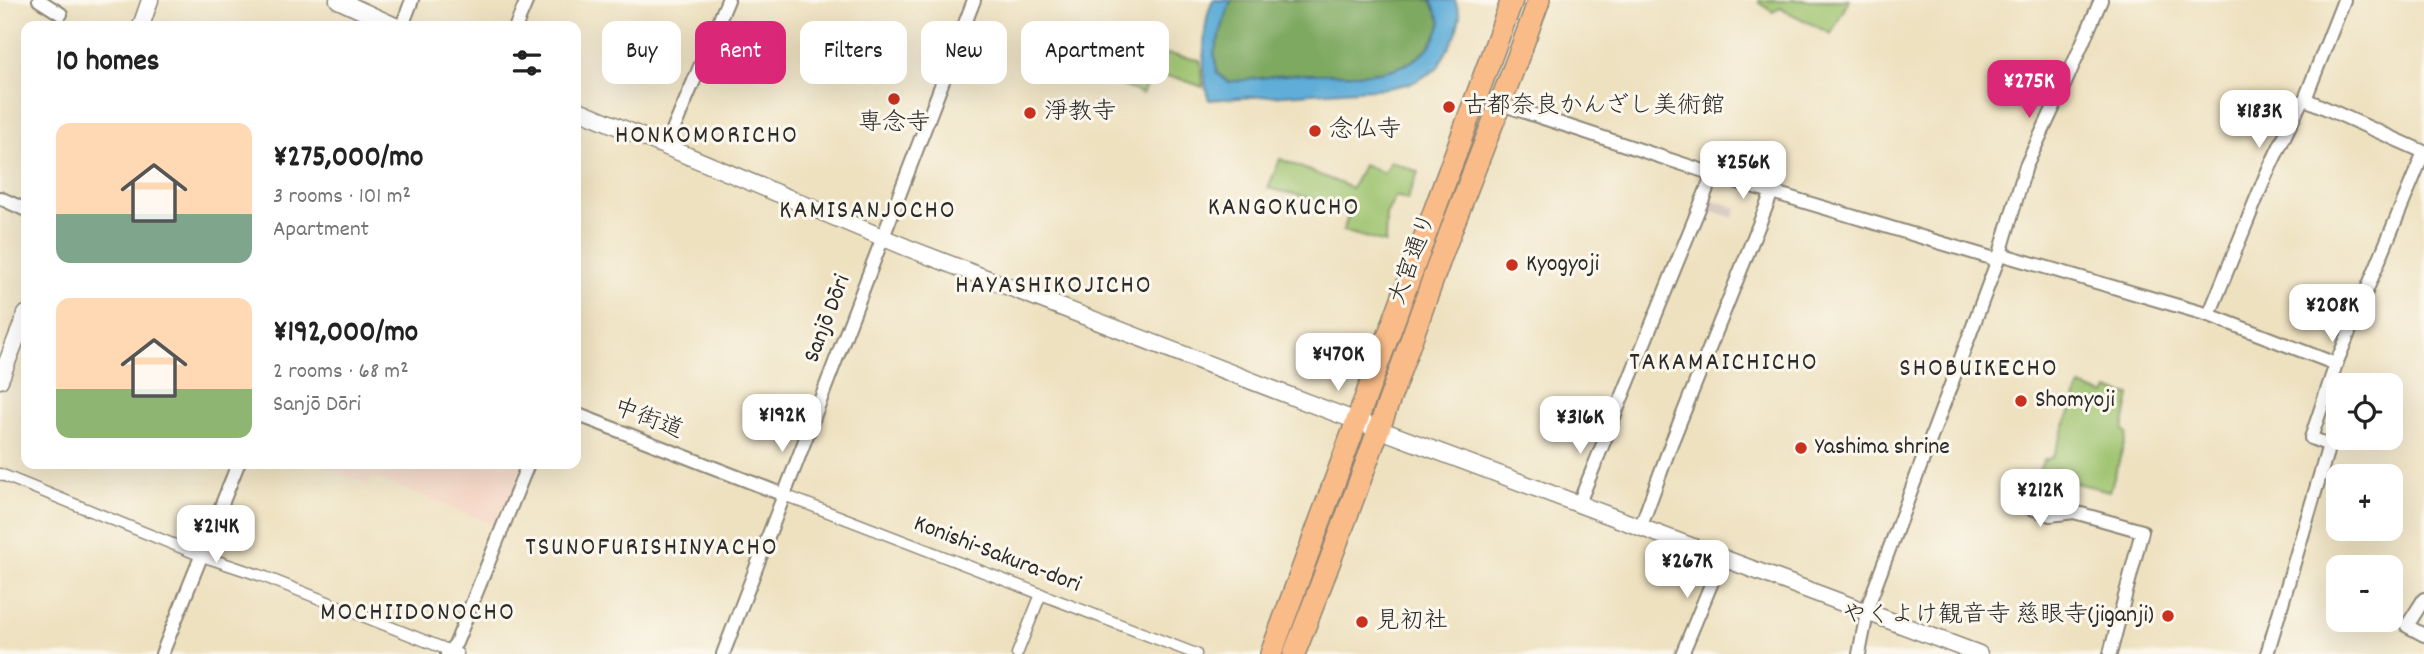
<!DOCTYPE html>
<html lang="en">
<head>
<meta charset="utf-8">
<style>
	body { margin:0; font-family:Dekko,"Klee One",sans-serif; background:#f2f2f2; color:#222; height:100vh; display:flex; flex-direction:column; font-size:26px; white-space:nowrap }
	* { box-sizing:border-box; margin:0 }
	p { font-size:23px; color:#767676 }
	.icon { flex:none; width:38px; height:38px; fill:none; stroke:currentColor; stroke-width:2; stroke-linecap:round; stroke-linejoin:round }
	.map { position:relative; flex:1; overflow:hidden }
	.side { position:absolute; left:21px; top:21px; width:560px; height:448px; display:flex; flex-direction:column; background:#fff; border-radius:14px; box-shadow:0 7px 28px #0002 }
	.side>* { flex:none }
	.banner { position:absolute; left:602px; top:21px; width:665px; height:63px; display:flex; gap:14px }
	.buttons { position:absolute; left:2326px; top:373px; display:grid; gap:14px }
	.buttons a { display:grid; place-items:center; width:77px; height:77px; border-radius:14px; background:#fff; box-shadow:0 7px 28px #0002; font-size:35px }
	.price { position:absolute; translate:-50% -60px; padding:0 16px; border-radius:14px; background:#fff; color:#222; font-size:23px; line-height:46px; filter:drop-shadow(0 2px 4px #0008) }
	.price::after { content:''; position:absolute; left:50%; top:42px; width:21px; height:16px; margin-left:-10px; background:inherit; clip-path:polygon(0 0,100% 0,50% 100%) }
	.price.active { background:#db2777; color:#fff }
	ul { padding:0; list-style:none }
	li { display:flex; align-items:center; gap:21px; height:175px; padding:0 35px }
	li span { display:grid; place-items:center; flex:none; width:196px; height:140px; border-radius:14px; color:#555 }
	li>.icon { margin-inline-start:auto }
	span .icon { width:84px; height:84px; fill:#fffc; stroke-width:1 }
	li b { font-size:30px }
	h2 { display:flex; justify-content:space-between; align-items:center; height:84px; padding:0 35px; font-size:30px }
	.chip { padding:0 24px; border-radius:14px; background:#fff; box-shadow:0 7px 28px #0002; font-size:24px; line-height:63px }
	.chip.active { background:#db2777; color:#fff }
	.map>svg:first-child { display:block }
</style>
</head>
<body>
<div class="map">
<svg width="2424" height="654" viewBox="0 0 2424 654">
	<rect width="100%" height="100%" fill="#fbf7ec"/>
	<filter id="ink" filterUnits="userSpaceOnUse"><feTurbulence type="fractalNoise" baseFrequency=".0143" numOctaves="2"/><feDisplacementMap in="SourceGraphic" scale="14" xChannelSelector="R" yChannelSelector="G"/><feConvolveMatrix kernelMatrix="1 2 1 2 8 2 1 2 1" color-interpolation-filters="sRGB"/></filter>
	<filter id="wash" filterUnits="userSpaceOnUse"><feTurbulence type="fractalNoise" baseFrequency=".00686" numOctaves="4" result="noise"/><feDisplacementMap in="SourceGraphic" scale="28" xChannelSelector="R" yChannelSelector="G"/><feGaussianBlur stdDeviation="1.57" result="paint"/><feColorMatrix in="noise" values="0 0 0 0 0 0 0 0 0 0 0 0 0 0 0 0 0 1.4 0 .05"/><feComposite in="paint" operator="in"/></filter>
	<g filter="url(#wash)">
		<rect width="100%" height="100%" fill="#eee1c0"/>
		<!-- built -->
		<polygon fill="#f4d3c1" points="318,464 523,464 498,527 372,476 368,485"/>
		<!-- industrial -->
		<polygon fill="#d0c0bc" points="1707,198 1737,208 1734,218 1703,208"/>
		<!-- green -->
		<g fill="#9ec36e" stroke="#64774c" stroke-width="2">
			<polygon points="1759,0 1849,0 1831,34 1780,8 1773,12 1759,3"/>
			<polygon points="1134,48 1200,60 1203,87 1177,78 1151,75 1142,94 1121,85"/>
			<polygon points="1280,159 1352,188 1363,165 1384,173 1390,161 1418,172 1407,200 1396,196 1386,214 1385,243 1343,231 1351,208 1268,188"/>
			<polygon points="2080,386 2105,395 2108,390 2130,395 2123,430 2127,434 2110,491 2059,479 2055,487 2036,478 2043,461 2053,457"/>
		</g>
		<!-- forest -->
		<path fill="#7ea961" stroke="#546a46" stroke-width="2" d="M1231,0H1431L1441,22C1424,84 1353,73 1303,74C1278,75 1253,79 1228,82L1217,73L1214,52Z"/>
		<!-- water -->
		<path fill="#5eadd8" stroke="#446c82" stroke-width="2" d="M1213,0H1231L1214,52L1217,73L1228,82C1253,79 1278,75 1303,74C1353,73 1425,84 1441,22L1431,0H1455L1460,16L1456,34L1437,69L1412,83L1387,88L1209,100C1201,77 1202,22 1213,0Z"/>
	</g>
	<g filter="url(#ink)">
		<g fill="none" stroke-linecap="round" stroke-linejoin="round">
			<defs>
				<g id="pedestrian">
					<polyline points="0,474 202,556 265,577 458,654"/>
					<polyline points="784,495 1196,654"/>
					<polyline points="1017,654 1041,594"/>
				</g>
				<g id="minor">
					<polyline points="39,0 61,14"/>
					<polyline points="402,26 412,0"/>
					<polyline points="516,26 527,0"/>
					<polyline points="2305,99 2424,152"/>
					<polyline points="1501,104 1725,178 1998,260"/>
					<polyline points="666,147 728,0"/>
					<polyline points="0,198 26,210"/>
					<polyline points="2000,254 2209,315 2336,364 2311,438 2329,445 2267,654"/>
					<polyline points="2209,315 2266,175 2301,102 2305,99 2344,0"/>
					<polyline points="2336,364 2424,152"/>
					<polyline points="576,414 784,495"/>
					<polyline points="2010,500 2050,515 2074,512 2142,531 2110,654"/>
					<polyline points="1579,503 1713,174"/>
					<polyline points="1641,526 1671,444 1772,192"/>
					<polyline points="2424,599 2407,626 2424,635"/>
					<polyline points="162,654 238,464"/>
					<polyline points="447,654 456,643 528,464"/>
					<polyline points="723,654 974,0"/>
					<polyline points="1682,654 1722,558"/>
					<polyline points="1859,654 1869,603 2000,254 2026,166 2066,81 2101,0"/>
				</g>
				<g id="tertiary">
					<polyline points="338,0 395,26"/>
					<polyline points="141,26 150,0"/>
					<polyline points="576,109 908,248 1306,402 1979,654"/>
					<polyline points="0,380 26,314"/>
				</g>
				<g id="trunk">
					<polyline points="1271,654 1512,0"/>
					<path d="M1294,654C1346,523 1393,390 1441,257C1473,171 1508,87 1539,0"/>
				</g>
			</defs>
			<!-- pedestrian casing -->
			<use href="#pedestrian" stroke="#8c8676" stroke-width="13"/>
			<!-- minor casing -->
			<use href="#minor" stroke="#8c8676" stroke-width="16"/>
			<!-- tertiary casing -->
			<use href="#tertiary" stroke="#8c8676" stroke-width="19"/>
			<!-- trunk casing -->
			<use href="#trunk" stroke="#8c8676" stroke-width="24"/>
			<!-- pedestrian -->
			<use href="#pedestrian" stroke="#fff" stroke-width="10"/>
			<!-- minor -->
			<use href="#minor" stroke="#fff" stroke-width="12"/>
			<!-- tertiary -->
			<use href="#tertiary" stroke="#fff" stroke-width="16"/>
			<!-- trunk -->
			<use href="#trunk" stroke="#f9bc89" stroke-width="21"/>
		</g>
	</g>
	<!-- markers -->
	<g fill="#c8321e" stroke="#fbf7ec" stroke-width="2.5">
		<circle cx="894" cy="99" r="7"/>
		<circle cx="1449" cy="107" r="7"/>
		<circle cx="1030" cy="113" r="7"/>
		<circle cx="1315" cy="131" r="7"/>
		<circle cx="1512" cy="265" r="7"/>
		<circle cx="2021" cy="401" r="7"/>
		<circle cx="1801" cy="448" r="7"/>
		<circle cx="2168" cy="616" r="7"/>
		<circle cx="1362" cy="622" r="7"/>
	</g>
	<g text-anchor="middle" dominant-baseline="central" stroke-width="6" stroke-linejoin="round" paint-order="stroke">
		<!-- poi labels -->
		<g font-size="24" fill="#2b2b2b" stroke="#fbf7ec" text-anchor="start">
			<text x="1463" y="107">古都奈良かんざし美術館</text>
			<text x="1044" y="113">淨教寺</text>
			<text x="894" y="124" text-anchor="middle">専念寺</text>
			<text x="1329" y="131">念仏寺</text>
			<text x="1526" y="265">Kyogyoji</text>
			<text x="2035" y="401">Shomyoji</text>
			<text x="1815" y="448">Yashima shrine</text>
			<text x="2154" y="616" text-anchor="end">やくよけ観音寺 慈眼寺(jiganji)</text>
			<text x="1376" y="622">見初社</text>
		</g>
		<!-- street labels -->
		<g font-size="24" fill="#2b2b2b" stroke="#fbf7ec">
			<text transform="translate(1414 259) rotate(-70)">大宮通り</text>
			<text transform="translate(828 319) rotate(-69)">Sanjō Dōri</text>
			<text transform="translate(648 420) rotate(21)">中街道</text>
			<text transform="translate(997 555) rotate(21)">Konishi-Sakura-dori</text>
		</g>
		<!-- neighbourhood labels -->
		<g font-size="26" letter-spacing="2" fill="#2b2b2b" stroke="#fbf7ec">
			<text x="707" y="136">HONKOMORICHO</text>
			<text x="1284" y="208">KANGOKUCHO</text>
			<text x="868" y="211">KAMISANJOCHO</text>
			<text x="1054" y="286">HAYASHIKOJICHO</text>
			<text x="1724" y="363">TAKAMAICHICHO</text>
			<text x="1979" y="369">SHOBUIKECHO</text>
			<text x="652" y="548">TSUNOFURISHINYACHO</text>
			<text x="418" y="613">MOCHIIDONOCHO</text>
		</g>
	</g>
</svg>
<div class="buttons">
<a><svg class="icon" aria-label="locate" viewBox="0 0 24 24"><circle cx="12" cy="12" r="6"/><path d="M12 2v4M12 18v4M2 12h4M18 12h4"/></svg></a>
<a>+</a>
<a>−</a>
</div>
<b class="price active" style="left:2029px;top:120px">¥275K</b>
<b class="price" style="left:2259px;top:150px">¥183K</b>
<b class="price" style="left:1743px;top:201px">¥256K</b>
<b class="price" style="left:2332px;top:344px">¥208K</b>
<b class="price" style="left:1338px;top:393px">¥470K</b>
<b class="price" style="left:782px;top:454px">¥192K</b>
<b class="price" style="left:1580px;top:456px">¥316K</b>
<b class="price" style="left:2040px;top:529px">¥212K</b>
<b class="price" style="left:216px;top:565px">¥214K</b>
<b class="price" style="left:1687px;top:600px">¥267K</b>
<div class="banner">
<a class="chip">Buy</a>
<a class="chip active">Rent</a>
<a class="chip">Filters</a>
<a class="chip">New</a>
<a class="chip">Apartment</a>
</div>
<section class="side">
<h2>10 homes<svg class="icon" aria-label="filters" viewBox="0 0 24 24"><path d="M4 7h16M4 17h16"/><circle cx="9" cy="7" r="2"/><circle cx="15" cy="17" r="2"/></svg></h2>
<ul>
<li><span style="background:linear-gradient(#ffd9b3 65%,#7fa58c 0)"><svg class="icon" aria-label="home" viewBox="0 0 24 24"><path d="M3 11l9-7 9 7M6 9v11h12V9"/></svg></span><div><b>¥275,000/mo</b><p>3 rooms · 101 m²</p><p>Apartment</p></div></li>
<li><span style="background:linear-gradient(#ffd9b3 65%,#8fb573 0)"><svg class="icon" aria-label="home" viewBox="0 0 24 24"><path d="M3 11l9-7 9 7M6 9v11h12V9"/></svg></span><div><b>¥192,000/mo</b><p>2 rooms · 68 m²</p><p>Sanjō Dōri</p></div></li>
</ul>
</section>
</div>
</body>
</html>
